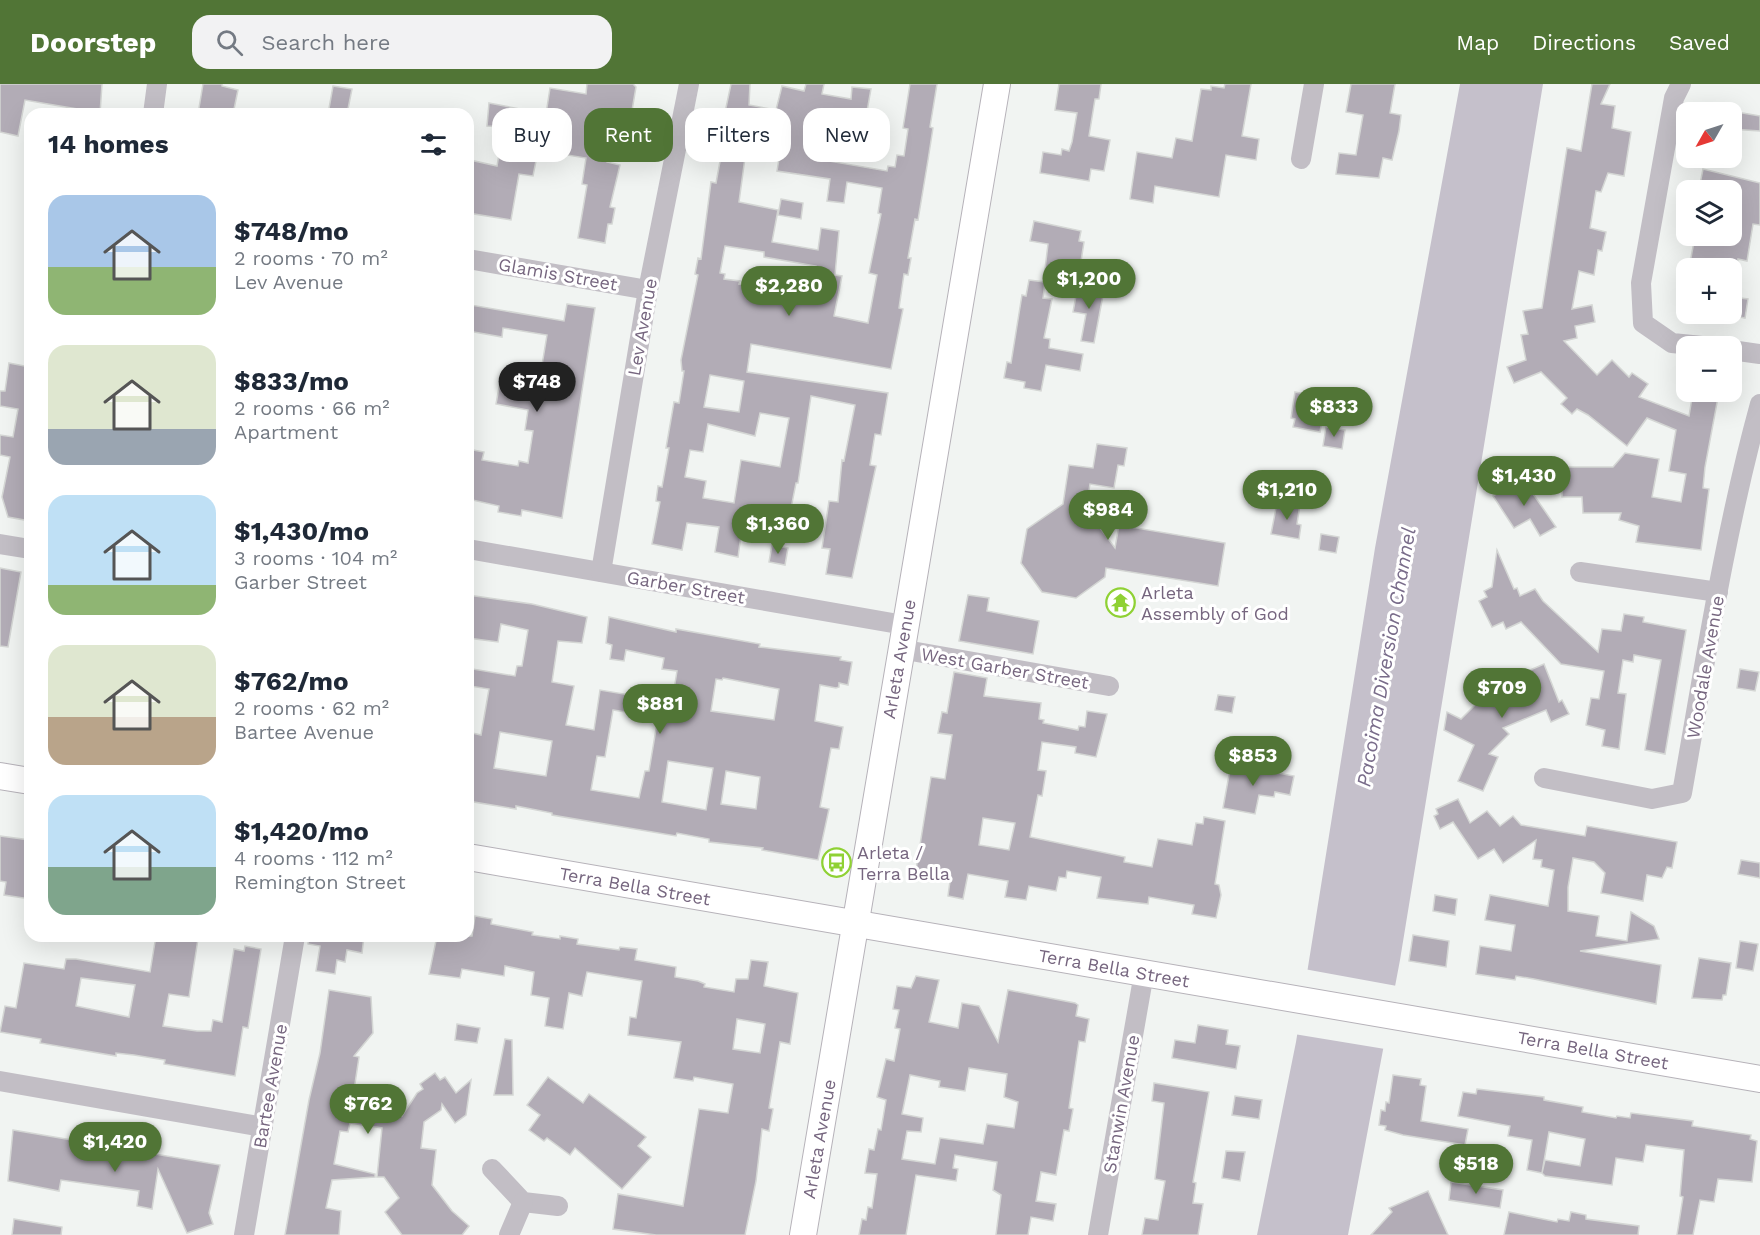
<!DOCTYPE html>
<html lang="en">
<head>
<meta charset="utf-8">
<style>
	body { margin:0; font-family:"Work Sans",sans-serif; background:#f2f2f3; color:#1f2937; height:100vh; display:flex; flex-direction:column; font-size:22px; white-space:nowrap }
	* { box-sizing:border-box; margin:0 }
	p { font-size:20px; color:#747a83 }
	.icon { flex:none; width:33px; height:33px; fill:none; stroke:currentColor; stroke-width:2; stroke-linecap:round; stroke-linejoin:round }
	.map { position:relative; flex:1; overflow:hidden }
	.sheet { position:absolute; left:24px; top:24px; width:450px; height:834px; display:flex; flex-direction:column; background:#fff; border-radius:18px; box-shadow:0 6px 24px #0002 }
	.sheet>* { flex:none }
	.banner { position:absolute; left:492px; top:24px; width:570px; height:54px; display:flex; gap:12px }
	.needle { width:39px; rotate:231deg }
	.controls { position:absolute; left:1676px; top:18px; display:grid; gap:12px }
	.controls a { display:grid; place-items:center; width:66px; height:66px; border-radius:12px; background:#fff; box-shadow:0 6px 24px #0002; font-size:30px }
	.price { position:absolute; translate:-50% -51px; padding:0 14px; border-radius:21px; background:#517536; color:#fff; font-size:20px; line-height:39px; filter:drop-shadow(0 2px 3px #0008) }
	.price::after { content:''; position:absolute; left:50%; top:36px; width:18px; height:14px; margin-left:-9px; background:inherit; clip-path:polygon(0 0,100% 0,50% 100%) }
	.price.current { background:#222; color:#fff }
	ul { padding:0; list-style:none }
	li { display:flex; align-items:center; gap:18px; height:150px; padding:0 24px }
	li span { display:grid; place-items:center; flex:none; width:168px; height:120px; border-radius:18px; color:#555 }
	li>.icon { margin-inline-start:auto }
	span .icon { width:72px; height:72px; fill:#fffc; stroke-width:1 }
	li b { font-size:26px }
	h2 { display:flex; justify-content:space-between; align-items:center; height:72px; padding:0 24px; font-size:26px }
	.pill { padding:0 21px; border-radius:18px; background:#fff; box-shadow:0 6px 24px #0002; font-size:21px; line-height:54px }
	.pill.current { background:#517536; color:#fff }
	header { display:flex; align-items:center; gap:36px; box-sizing:border-box; height:84px; padding:0 30px; background:#517536; color:#fff }
	header strong { font-size:28px }
	nav { display:flex; gap:33px; margin-inline-start:auto; font-size:21px }
	.search { width:420px; height:54px; background:#f2f2f3; display:flex; align-items:center; gap:15px; box-sizing:border-box; padding:0 21px; border-radius:18px; color:#747a83; font-size:22px }
	.map>svg:first-child { display:block }
</style>
</head>
<body>
<header>
<strong>Doorstep</strong>
<div class="search"><svg class="icon" aria-label="search" viewBox="0 0 24 24"><circle cx="10" cy="10" r="6"/><path d="M15 15l6 6"/></svg>Search here</div>
<nav><a>Map</a><a>Directions</a><a>Saved</a></nav>
</header>
<div class="map">
<svg width="1760" height="1151" viewBox="0 0 1760 1151">
	<rect width="100%" height="100%" fill="#f1f4f2"/>
	<!-- water -->
	<polygon fill="#c5c0cb" points="1460,0 1543,0 1400,876 1348,1151 1257,1151 1296,958 1375,464"/>
	<!-- pier -->
	<polygon fill="#f1f4f2" points="1304,885 1397,902 1385,965 1294,950"/>
	<!-- building -->
	<g fill="#b2acb6" stroke="#d4d6d4" stroke-width="1.5" fill-rule="evenodd">
		<polygon points="0,0 102,0 100,30 77,30 77,25 25,16 18,52 0,48"/>
		<polygon points="203,0 222,0 222,2 238,6 233,30 198,30"/>
		<polygon points="587,0 633,0 636,3 627,56 612,53 607,78 620,81 610,123 615,124 612,140 608,140 605,159 578,154 587,101 582,100 586,74 567,71 571,48 544,43 550,4 586,10"/>
		<path d="M731,0H750L749,21L776,26L782,2L804,7L806,0H824L822,10L851,15L852,3L871,5L866,33L820,26L811,74L887,87L888,82L895,83L897,71L904,72L908,45L903,44L910,0H937L930,43L933,44L928,76L918,136L915,135L908,174H911L908,191L904,190L899,224L903,225L891,285L751,260L747,288L888,309L881,351L875,350L870,381L876,382L852,494L826,490L830,465L822,464L829,417L838,418L842,376L844,377L855,321L811,312L798,399H796L784,460L769,458L772,441L743,437L738,473L715,468L719,443L687,439L682,466L652,460L660,418L656,417L658,402L662,403L669,364H666L674,318L679,319L684,287H682L681,276L698,191L695,190L698,174L701,175L711,98L716,99L721,72L716,71ZM750,37L784,45L777,87L830,95L827,117L844,119L847,98L882,104L878,129L881,130L869,189L877,191L868,239L834,232L842,192L835,191L839,147L821,144L818,166L772,158L778,126L739,118ZM725,162L764,168V173L816,182L811,209L739,200L740,197L724,195L725,190L720,189ZM710,291L744,297L739,328L704,323ZM760,329L789,334L780,383L741,376L734,419L703,414L706,397L685,393L690,366L703,368L708,340L755,352Z"/>
		<polygon points="1059,0 1101,0 1099,15 1095,15 1089,52 1110,56 1104,87 1091,85 1089,97 1040,89 1043,68 1061,71 1062,65 1069,67 1072,58 1077,29 1055,26"/>
		<polygon points="1225,0 1251,0 1242,52 1259,55 1256,76 1226,71 1219,113 1155,102 1153,119 1130,115 1137,68 1172,74 1176,54 1192,57 1201,5 1211,6 1211,2 1224,4"/>
		<polygon points="1351,0 1395,0 1390,29 1401,31 1399,47 1392,76 1383,74 1379,94 1336,90 1339,69 1356,71 1363,31 1346,28"/>
		<polygon points="1592,0 1610,0 1601,20 1615,22 1612,44 1631,48 1624,92 1608,89 1601,108 1596,107 1590,144 1606,148 1602,167 1598,166 1594,191 1579,187 1572,225 1592,221 1595,238 1575,242 1577,254 1564,257 1597,291 1612,276 1629,293 1632,289 1648,300 1639,313 1689,332 1693,308 1719,308 1705,383 1703,404 1709,405 1701,466 1636,458 1639,442 1619,436 1621,429 1583,429 1582,413 1562,413 1562,383 1613,383 1625,369 1659,375 1652,413 1681,418 1686,390 1669,387 1676,346 1647,334 1627,362 1588,331 1577,325 1572,330 1561,320 1567,314 1541,288 1514,299 1507,283 1526,276 1521,251 1528,250 1523,227 1542,224 1567,64 1581,67"/>
		<polygon points="333,2 352,5 347,30 328,30"/>
		<polygon points="489,19 541,29 533,71 537,72 533,92 519,90 511,136 468,129 470,76 497,82 503,48 502,43 487,42"/>
		<polygon points="1731,27 1760,32 1760,47 1731,45"/>
		<polygon points="1703,85 1760,99 1760,141 1753,140 1747,177 1738,175 1737,184 1707,179 1706,182 1690,179 1695,152 1731,152 1731,106 1699,105"/>
		<polygon points="781,115 803,119 801,135 778,131"/>
		<polygon points="1034,137 1081,147 1079,157 1084,158 1079,190 1045,185 1048,160 1030,157"/>
		<polygon points="1029,196 1045,198 1043,214 1052,215 1044,254 1050,255 1049,264 1083,270 1080,287 1046,281 1041,307 1024,304 1025,298 1004,294 1007,278 1011,279 1022,211 1026,212"/>
		<polygon points="1078,201 1104,206 1094,259 1081,257 1086,230 1073,228"/>
		<polygon points="1732,213 1748,215 1745,234 1729,231"/>
		<polygon points="567,220 595,224 562,434 522,426 521,432 498,428 499,422 468,415 468,365 484,368 482,376 518,382 519,377 528,379 533,347 525,346 528,326 496,320 501,292 530,297 533,280 542,281 547,251 503,244 502,253 468,247 471,221 564,237"/>
		<polygon points="9,279 30,283 30,437 8,433 2,413 10,373 0,371 0,351 13,353 18,325 0,322 0,307 5,307"/>
		<polygon points="1295,308 1326,314 1320,348 1293,343 1295,335 1291,334"/>
		<polygon points="1326,343 1345,346 1342,365 1323,362"/>
		<polygon points="1097,360 1127,364 1124,382 1118,381 1114,404 1090,400 1086,425 1115,464 1119,441 1225,459 1218,502 1106,484 1105,493 1076,514 1042,508 1021,479 1027,445 1063,420 1069,381 1093,384"/>
		<polygon points="1522,394 1556,443 1540,452 1530,435 1514,444 1493,412"/>
		<polygon points="1286,418 1300,420 1297,440 1301,441 1299,455 1271,450 1277,419 1286,421"/>
		<polygon points="1321,450 1339,453 1336,469 1319,466"/>
		<polygon points="772,461 788,464 785,481 769,478"/>
		<polygon points="1497,466 1514,505 1517,504 1520,512 1535,505 1543,517 1598,568 1602,545 1621,547 1624,530 1644,533 1643,538 1686,546 1665,670 1645,666 1661,576 1634,571 1633,578 1623,576 1618,609 1626,610 1619,665 1602,662 1605,646 1586,641 1591,614 1599,615 1604,587 1561,580 1521,538 1506,545 1503,538 1492,543 1479,517 1487,513 1484,507 1492,503"/>
		<polygon points="0,484 21,488 8,563 0,562"/>
		<path d="M468,511L532,520L587,533L582,559L558,557L552,598L574,602L566,641L594,646L600,606L672,618L677,587L662,585L664,574L626,566L624,577L610,575L612,561L606,559L609,533L676,548V545L760,560L759,563L841,573L840,576L852,578L848,601L839,599V603L836,604L820,601L815,637L843,643L839,665L831,664L820,723L829,725L818,776L762,766L763,764L709,758V755L677,749L676,752L552,731V729L516,722V725L468,717V648L481,651L489,605L470,602L473,585L515,592L517,582H522L528,546L501,540L498,558L468,554ZM723,594L779,605L774,636L711,627L716,595L722,596ZM613,626L658,633L649,687H645L639,714L591,706L597,672L605,673ZM500,648L552,657L546,692L494,684ZM668,677L713,684L706,726L662,718ZM726,687L760,693L756,725L721,720Z"/>
		<polygon points="968,511 989,514 987,527 1039,537 1033,570 959,557"/>
		<polygon points="1544,580 1559,618 1562,616 1569,630 1551,638 1546,626 1503,644 1509,650 1489,670 1498,673 1483,707 1458,697 1474,661 1444,646 1447,628 1461,635 1480,616 1477,612 1488,600 1491,603"/>
		<polygon points="1740,585 1759,588 1755,607 1737,604"/>
		<path d="M954,588L987,594L984,612L1041,619L1039,635L1044,636L1043,639L1078,646L1079,642L1085,643L1087,627L1107,630L1096,673L1075,669L1076,663L1042,658L1038,686L1046,687L1042,712L1038,711L1030,753L1125,773L1124,778L1152,783L1158,755L1192,761L1196,739L1203,740L1204,733L1225,737L1215,800L1219,801L1221,811L1216,834L1192,830L1194,821L1149,813L1148,820L1097,814L1101,793L1067,787L1066,794L1059,793L1056,807L1029,802L1026,816L1005,813L1008,797L968,790L963,815L948,812L950,797L915,792L931,693L945,695L952,651L938,649L942,628L947,629ZM983,734L1015,739L1009,766L979,761Z"/>
		<polygon points="1218,611 1235,613 1232,629 1215,626"/>
		<polygon points="1231,680 1294,692 1290,711 1275,708 1274,713 1259,711 1255,730 1223,724"/>
		<polygon points="1458,715 1470,739 1487,727 1500,742 1513,732 1521,741 1585,752 1587,742 1677,758 1672,784 1667,783 1662,794 1647,791 1643,817 1601,809 1605,789 1594,778 1573,774 1568,803 1568,827 1599,832 1596,852 1627,857 1631,828 1654,842 1659,855 1580,867 1661,881 1656,920 1534,895 1516,892 1515,896 1476,890 1480,862 1511,867 1515,841 1485,836 1490,811 1548,822 1554,786 1541,783 1542,776 1533,775 1536,756 1503,779 1494,765 1478,775 1453,738 1440,745 1434,732 1438,730 1436,725"/>
		<polygon points="0,752 30,756 30,815 4,811 6,798 0,797"/>
		<polygon points="1741,776 1760,779 1760,794 1738,790"/>
		<polygon points="1435,811 1457,815 1455,831 1433,827"/>
		<path d="M475,832L492,835L491,840L533,848L532,851L560,855V852L578,855L577,860L619,866L620,863L637,865L635,876L676,883L675,893L698,897L705,900L704,903L734,908L736,895H748L751,876L768,878L764,902L798,909L790,960L780,958L769,1024L773,1025L769,1047L762,1045L756,1097L745,1151H656L613,1145L618,1110L683,1122L699,1025L728,1029L733,1000L694,993L693,997L674,994L681,958L628,951L630,933L636,934L642,897L587,888L582,912L569,909L563,945L545,942L549,914L531,911L534,888L505,882L504,892L462,885L460,894L429,890L437,852H472ZM737,935L765,940L760,969L733,965Z"/>
		<polygon points="1413,851 1449,857 1446,883 1409,877"/>
		<path d="M156,852L198,855L189,913L169,910L163,942L197,947H211L213,936L222,938L234,865L244,867L245,862L261,865L248,944L243,943L235,992L164,980L165,976L134,971L116,969V972L40,959L41,955L0,948L5,922L16,924L24,879L64,885L66,875H76L150,888ZM81,894L135,901L129,933L76,922Z"/>
		<polygon points="309,852 364,852 362,869 347,866 345,878 337,876 335,890 316,887 320,862 308,860"/>
		<polygon points="1740,857 1758,860 1753,887 1736,884"/>
		<polygon points="1699,874 1731,879 1726,911 1723,911 1722,916 1692,914"/>
		<path d="M916,892L939,896L929,938L958,944L962,919L979,922L998,958L1008,906L1075,919L1078,921L1076,932L1089,935L1085,958L1079,957L1069,1024L1073,1025L1069,1047L1064,1046L1056,1091L1041,1088L1036,1117L1056,1120L1053,1137L1031,1133L1028,1151H996L1001,1111L993,1106L997,1078L955,1071L953,1084L958,1085L956,1097L916,1091L906,1151H859L862,1135L866,1136L868,1123L872,1124L877,1090L865,1089L869,1065L874,1066L878,1045L881,1046L886,1016L877,1013L886,975L894,977L900,945L895,944L899,926L893,925L897,902L911,904ZM969,984L1007,990L1004,1013L1018,1018L1014,1044L987,1040L983,1060L940,1054L935,1080L902,1075L907,1047L921,1048L923,1034L902,1030L910,991L940,997L939,1003L965,1007Z"/>
		<polygon points="329,906 371,913 373,949 354,972 359,973 353,1013 366,1016 364,1026 384,1024 402,1032 417,1009 423,1005 420,1000 435,989 440,996 445,993 456,1009 471,996 466,1031 455,1039 442,1020 441,1026 424,1038 421,1064 436,1066 432,1101 452,1127 469,1142 462,1151 402,1151 385,1128 399,1114 384,1093 377,1093 382,1044 350,1039 348,1048 340,1047 334,1080 375,1090 375,1093 332,1096 326,1124 341,1127 339,1151 285,1151 309,1016 320,969"/>
		<polygon points="457,940 480,944 477,959 455,956"/>
		<polygon points="1198,941 1228,946 1226,960 1240,962 1236,985 1172,974 1175,956 1195,959"/>
		<polygon points="505,955 512,956 513,1011 494,1011"/>
		<polygon points="1393,991 1421,995 1420,1001 1426,1002 1421,1037 1468,1045 1465,1061 1403,1051 1385,1046 1386,1042 1379,1041 1381,1026 1385,1027 1386,1018 1389,1019"/>
		<polygon points="548,993 583,1019 589,1010 646,1053 638,1062 651,1073 622,1105 575,1064 570,1071 547,1054 544,1057 529,1046 540,1031 527,1021"/>
		<polygon points="1154,999 1209,1008 1193,1098 1196,1099 1193,1119 1203,1120 1198,1151 1142,1151 1145,1134 1158,1136 1165,1097 1155,1095 1164,1019 1152,1017"/>
		<polygon points="1477,1005 1544,1013 1544,1016 1583,1023 1582,1028 1616,1034 1617,1032 1630,1034 1631,1029 1693,1037 1692,1042 1751,1051 1750,1055 1757,1057 1752,1098 1718,1095 1714,1118 1700,1116 1693,1151 1677,1151 1683,1113 1680,1112 1684,1066 1646,1061 1643,1078 1616,1074 1612,1101 1545,1092 1542,1089 1545,1076 1580,1082 1585,1055 1549,1048 1542,1089 1527,1086 1532,1056 1508,1052 1510,1042 1458,1032 1463,1008 1476,1010"/>
		<polygon points="1235,1012 1262,1016 1259,1035 1232,1031"/>
		<polygon points="13,1046 220,1081 209,1129 213,1140 187,1149 158,1085 152,1125 137,1122 139,1107 61,1096 59,1107 8,1097"/>
		<polygon points="1226,1067 1245,1068 1240,1097 1222,1094"/>
		<polygon points="1451,1098 1503,1106 1500,1124 1449,1116"/>
		<polygon points="1428,1107 1448,1151 1371,1151 1392,1128 1389,1124"/>
		<polygon points="1509,1128 1557,1138 1558,1135 1569,1137 1571,1128 1586,1131 1586,1135 1639,1142 1638,1151 1504,1151"/>
		<polygon points="14,1135 62,1143 61,1151 12,1151"/>
	</g>
	<g fill="none" stroke-linecap="round" stroke-linejoin="round">
		<defs>
			<g id="major">
				<polyline points="0,692 30,697"/>
				<polyline points="468,773 1760,995"/>
				<polyline points="803,1151 997,0"/>
			</g>
		</defs>
		<!-- major casing -->
		<use href="#major" stroke="#b6b2b9" stroke-width="28"/>
		<!-- minor -->
		<g stroke="#c2bec5" stroke-width="20">
			<polyline points="1681,0 1674,14 1641,199 1643,239 1672,259 1702,262"/>
			<polyline points="153,30 157,0"/>
			<polyline points="1301,75 1314,0"/>
			<polyline points="468,175 648,206"/>
			<polyline points="1731,266 1760,270"/>
			<polyline points="0,460 30,465"/>
			<polyline points="468,465 904,541"/>
			<polyline points="601,488 648,206 689,0"/>
			<polyline points="1580,488 1718,508"/>
			<polyline points="900,565 1109,602"/>
			<path d="M1544,694L1652,715L1682,709C1705,579 1725,447 1760,320"/>
			<polyline points="0,997 263,1043"/>
			<polyline points="492,1085 523,1118 558,1122"/>
			<polyline points="244,1151 295,852"/>
			<polyline points="509,1151 523,1118"/>
			<polyline points="1098,1151 1144,889"/>
		</g>
		<!-- major -->
		<use href="#major" stroke="#fff" stroke-width="26"/>
	</g>
	<!-- icons -->
	<defs>
		<symbol id="temple-ring" viewBox="-11 -11 22 22"><circle r="9.5" fill="#fff" stroke="#8fd134" stroke-width="1.5"/><path d="M0-6L5-2H3V0L6.5 2.5H4V6H1.5V3h-3V6H-4V2.5H-6.5L-3 0V-2H-5Z" fill="#8fd134"/></symbol>
		<symbol id="bus-ring" viewBox="-11 -11 22 22"><circle r="9.5" fill="#fff" stroke="#8fd134" stroke-width="1.5"/><path d="M-5-6H5V4H4V6H2V4H-2V6H-4V4H-5ZM-3.5-4V0h7V-4ZM-3.5 1.2v1.5H-2V1.2ZM2 1.2v1.5H3.5V1.2Z" fill="#8fd134"/></symbol>
	</defs>
	<g fill-rule="evenodd">
		<use href="#temple-ring" x="1104" y="502" width="33" height="33"/>
		<use href="#bus-ring" x="820" y="762" width="33" height="33"/>
	</g>
	<g text-anchor="middle" dominant-baseline="central" stroke-width="6" stroke-linejoin="round" paint-order="stroke">
		<!-- street labels -->
		<g font-size="18" fill="#76667f" stroke="#fff">
			<text transform="translate(558 190) rotate(10)">Glamis Street</text>
			<text transform="translate(642 243) rotate(-80)">Lev Avenue</text>
			<text transform="translate(686 503) rotate(10)">Garber Street</text>
			<text transform="translate(899 575) rotate(-80)">Arleta Avenue</text>
			<text transform="translate(1705 583) rotate(-80)">Woodale Avenue</text>
			<text transform="translate(1005 584) rotate(10)">West Garber Street</text>
			<text transform="translate(635 802) rotate(10)">Terra Bella Street</text>
			<text transform="translate(1114 884) rotate(10)">Terra Bella Street</text>
			<text transform="translate(1593 966) rotate(10)">Terra Bella Street</text>
			<text transform="translate(270 1002) rotate(-80)">Bartee Avenue</text>
			<text transform="translate(1121 1020) rotate(-80)">Stanwin Avenue</text>
			<text transform="translate(819 1055) rotate(-80)">Arleta Avenue</text>
		</g>
		<!-- poi labels -->
		<g font-size="18" fill="#76667f" stroke="#fff" text-anchor="start">
			<text x="1141" y="508">Arleta<tspan x="1141" dy="21">Assembly of God</tspan></text>
			<text x="857" y="768">Arleta /<tspan x="857" dy="21">Terra Bella</tspan></text>
		</g>
		<!-- water labels -->
		<g font-size="20" font-style="italic" fill="#796c8a" stroke="#fff">
			<text transform="translate(1386 573) rotate(-80)">Pacoima Diversion Channel</text>
		</g>
	</g>
</svg>
<div class="controls">
<a><svg class="needle" viewBox="-14 -14 28 28"><path d="M0-13l5 13h-10z" fill="#e53935"/><path d="M0 13l5-13h-10z" fill="#747a83"/></svg></a>
<a><svg class="icon" aria-label="layers" viewBox="0 0 24 24"><path d="M12 4l9 5-9 5-9-5zM3 14l9 5 9-5"/></svg></a>
<a>+</a>
<a>−</a>
</div>
<b class="price" style="left:1089px;top:226px">$1,200</b>
<b class="price" style="left:789px;top:233px">$2,280</b>
<b class="price current" style="left:537px;top:329px">$748</b>
<b class="price" style="left:1334px;top:354px">$833</b>
<b class="price" style="left:1524px;top:423px">$1,430</b>
<b class="price" style="left:1287px;top:437px">$1,210</b>
<b class="price" style="left:1108px;top:457px">$984</b>
<b class="price" style="left:778px;top:471px">$1,360</b>
<b class="price" style="left:1502px;top:635px">$709</b>
<b class="price" style="left:660px;top:651px">$881</b>
<b class="price" style="left:1253px;top:703px">$853</b>
<b class="price" style="left:368px;top:1051px">$762</b>
<b class="price" style="left:115px;top:1089px">$1,420</b>
<b class="price" style="left:1476px;top:1111px">$518</b>
<div class="banner">
<a class="pill">Buy</a>
<a class="pill current">Rent</a>
<a class="pill">Filters</a>
<a class="pill">New</a>
</div>
<section class="sheet">
<h2>14 homes<svg class="icon" aria-label="filters" viewBox="0 0 24 24"><path d="M4 7h16M4 17h16"/><circle cx="9" cy="7" r="2"/><circle cx="15" cy="17" r="2"/></svg></h2>
<ul>
<li><span style="background:linear-gradient(#a9c7e8 60%,#8fb573 0)"><svg class="icon" aria-label="home" viewBox="0 0 24 24"><path d="M3 11l9-7 9 7M6 9v11h12V9"/></svg></span><div><b>$748/mo</b><p>2 rooms · 70 m²</p><p>Lev Avenue</p></div></li>
<li><span style="background:linear-gradient(#dfe7d0 70%,#9aa5b1 0)"><svg class="icon" aria-label="home" viewBox="0 0 24 24"><path d="M3 11l9-7 9 7M6 9v11h12V9"/></svg></span><div><b>$833/mo</b><p>2 rooms · 66 m²</p><p>Apartment</p></div></li>
<li><span style="background:linear-gradient(#bfe0f5 75%,#8fb573 0)"><svg class="icon" aria-label="home" viewBox="0 0 24 24"><path d="M3 11l9-7 9 7M6 9v11h12V9"/></svg></span><div><b>$1,430/mo</b><p>3 rooms · 104 m²</p><p>Garber Street</p></div></li>
<li><span style="background:linear-gradient(#dfe7d0 60%,#b9a48a 0)"><svg class="icon" aria-label="home" viewBox="0 0 24 24"><path d="M3 11l9-7 9 7M6 9v11h12V9"/></svg></span><div><b>$762/mo</b><p>2 rooms · 62 m²</p><p>Bartee Avenue</p></div></li>
<li><span style="background:linear-gradient(#bfe0f5 60%,#7fa58c 0)"><svg class="icon" aria-label="home" viewBox="0 0 24 24"><path d="M3 11l9-7 9 7M6 9v11h12V9"/></svg></span><div><b>$1,420/mo</b><p>4 rooms · 112 m²</p><p>Remington Street</p></div></li>
</ul>
</section>
</div>
</body>
</html>
